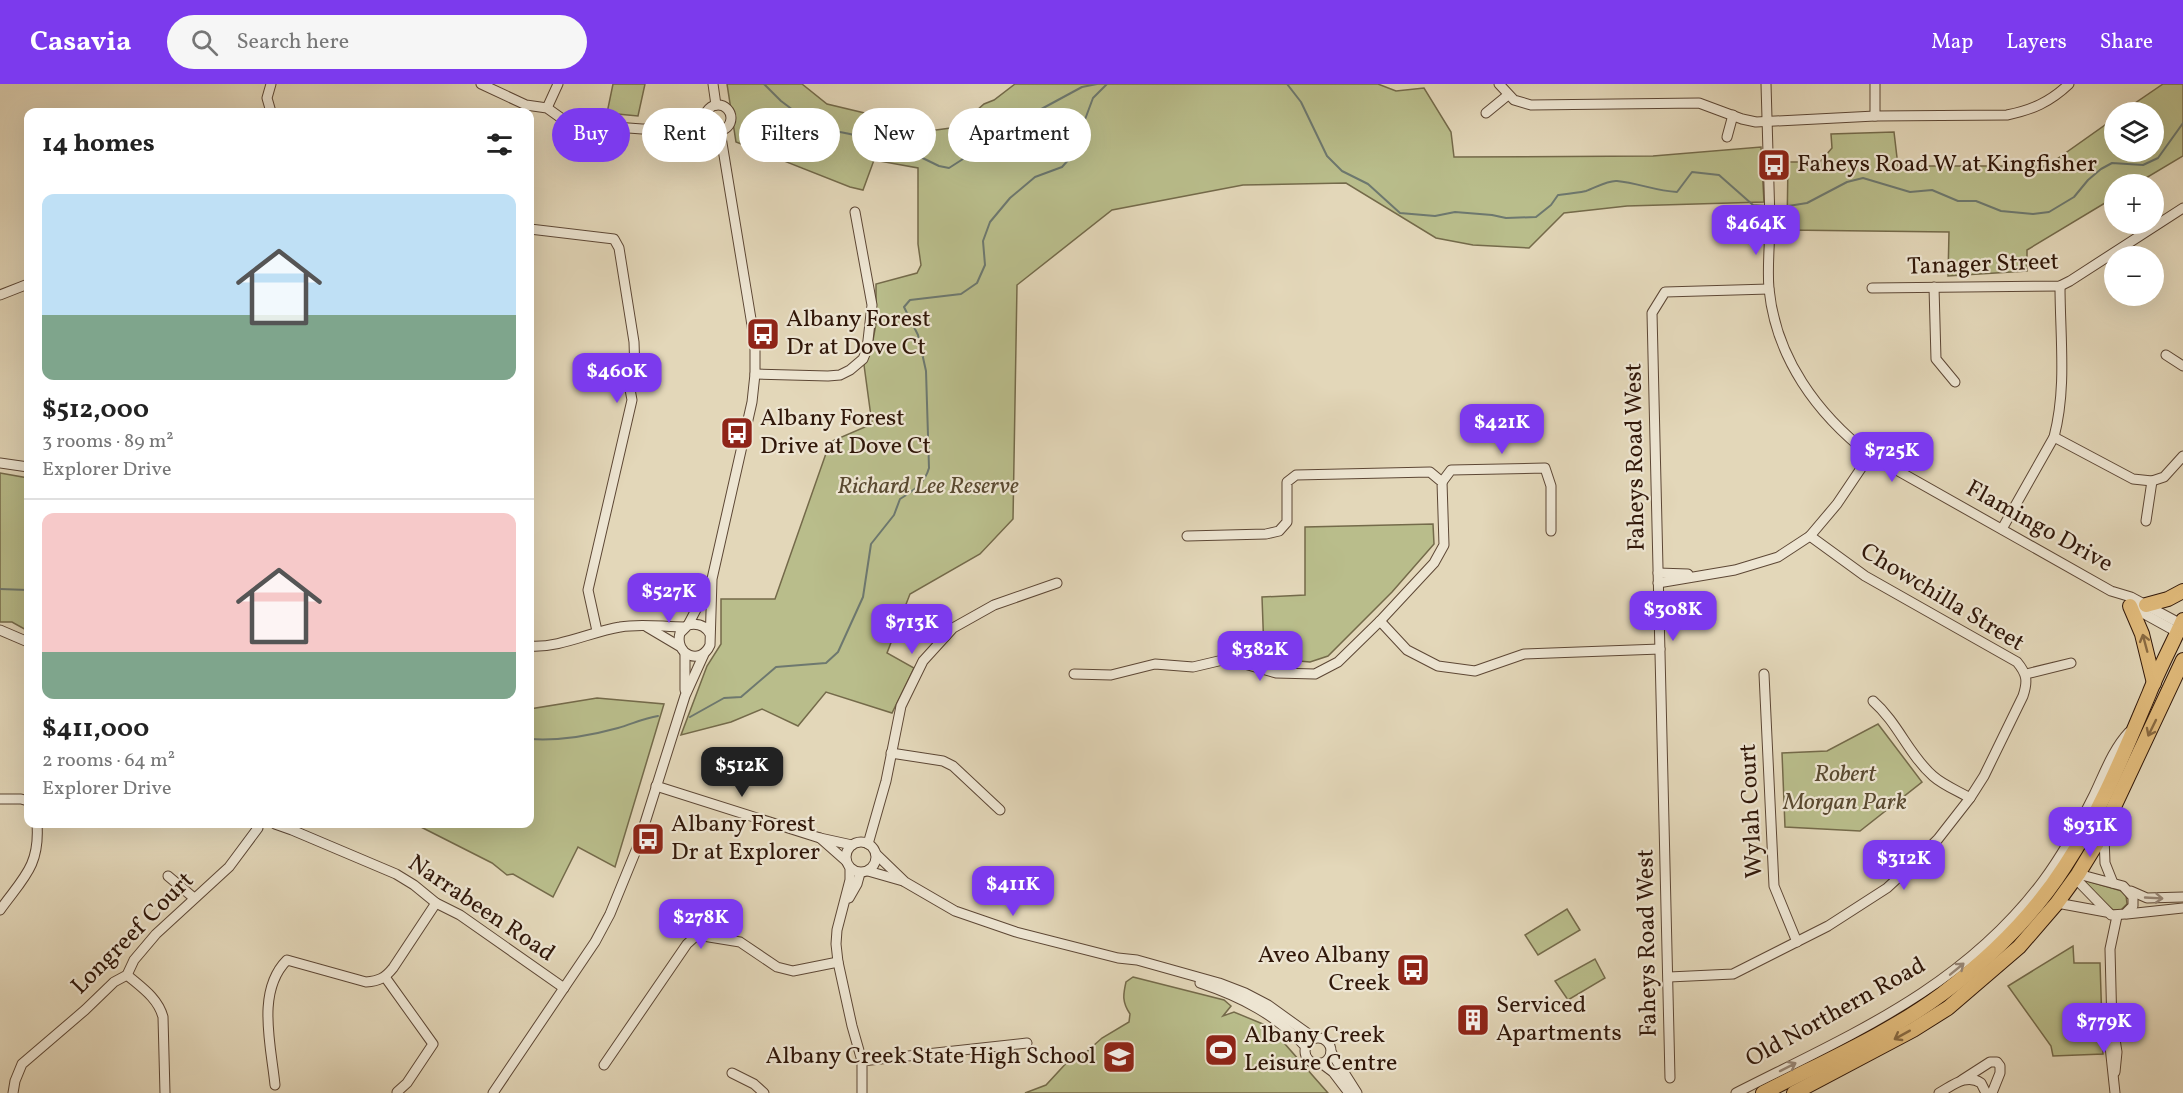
<!DOCTYPE html>
<html lang="en">
<head>
<meta charset="utf-8">
<style>
	body { margin:0; font-family:Vollkorn,serif; background:#f6f6f6; color:#222; height:100vh; display:flex; flex-direction:column; font-size:22px; white-space:nowrap }
	* { box-sizing:border-box; margin:0 }
	p { font-size:20px; color:#767676 }
	.icon { flex:none; width:33px; height:33px; fill:none; stroke:currentColor; stroke-width:2; stroke-linecap:round; stroke-linejoin:round }
	.map { position:relative; flex:1; overflow:hidden }
	.panel { position:absolute; left:24px; top:24px; width:510px; height:720px; display:flex; flex-direction:column; background:#fff; border-radius:12px; box-shadow:0 6px 24px #0002 }
	.panel>* { flex:none }
	.guide { position:absolute; left:552px; top:24px; width:570px; height:54px; display:flex; gap:12px }
	.tools { position:absolute; left:2104px; top:18px; display:grid; gap:12px }
	.tools a { display:grid; place-items:center; width:60px; height:60px; border-radius:50%; background:#fff; box-shadow:0 6px 24px #0002; font-size:30px }
	.price { position:absolute; translate:-50% -51px; padding:0 14px; border-radius:12px; background:#7c3aed; color:#fff; font-size:20px; line-height:39px; filter:drop-shadow(0 2px 3px #0008) }
	.price::after { content:''; position:absolute; left:50%; top:36px; width:18px; height:14px; margin-left:-9px; background:inherit; clip-path:polygon(0 0,100% 0,50% 100%) }
	.price.selected { background:#222; color:#fff }
	ul { padding:0; list-style:none }
	li { display:grid; align-content:center; gap:12px; height:318px; padding:0 18px }
	li+li { border-top:2px solid #e0e0e0 }
	li span { display:grid; place-items:center; height:186px; border-radius:12px; color:#555 }
	li>.icon { margin-inline-start:auto }
	span .icon { width:108px; height:108px; fill:#fffc; stroke-width:1 }
	li b { font-size:26px }
	h2 { display:flex; justify-content:space-between; align-items:center; height:72px; padding:0 18px; font-size:26px }
	.tag { padding:0 21px; border-radius:27px; background:#fff; box-shadow:0 6px 24px #0002; font-size:21px; line-height:54px }
	.tag.selected { background:#7c3aed; color:#fff }
	header { display:flex; align-items:center; gap:36px; box-sizing:border-box; height:84px; padding:0 30px; background:#7c3aed; color:#fff }
	header strong { font-size:28px }
	nav { display:flex; gap:33px; margin-inline-start:auto; font-size:21px }
	.search { width:420px; height:54px; background:#f6f6f6; display:flex; align-items:center; gap:15px; box-sizing:border-box; padding:0 21px; border-radius:33px; color:#767676; font-size:22px }
	.map>svg:first-child { display:block }
</style>
</head>
<body>
<header>
<strong>Casavia</strong>
<div class="search"><svg class="icon" aria-label="search" viewBox="0 0 24 24"><circle cx="10" cy="10" r="6"/><path d="M15 15l6 6"/></svg>Search here</div>
<nav><a>Map</a><a>Layers</a><a>Share</a></nav>
</header>
<div class="map">
<svg width="2183" height="1009" viewBox="0 0 2183 1009">
	<rect width="100%" height="100%" fill="#e3d7b9"/>
	<filter id="stains"><feTurbulence type="fractalNoise" baseFrequency=".00333" numOctaves="4"/><feColorMatrix values="0 0 0 0 .2 0 0 0 0 .09 0 0 0 0 .02 0 0 0 .5 -.17"/></filter>
	<radialGradient id="worn" r=".72"><stop offset=".6" stop-color="#630" stop-opacity="0"/><stop offset="1" stop-color="#630" stop-opacity=".3"/></radialGradient>
	<!-- green -->
	<g fill="#b9bd8b" stroke="#746a4a" stroke-width="1.5">
		<polygon points="613,0 645,0 638,32 607,29"/>
		<polygon points="727,0 802,0 827,20 936,46 958,43 984,20 994,16 1015,0 1378,0 1396,7 1424,4 1451,48 1454,73 1653,72 1761,63 1764,118 1627,122 1564,129 1529,164 1473,161 1436,154 1346,99 1243,101 1112,126 1017,201 1013,435 980,470 910,510 887,569 914,584 892,629 826,608 798,642 762,625 731,638 681,651 707,582 721,560 721,515 775,515 830,358 872,340 864,281 871,267 876,240 876,200 917,189 921,181 918,160 918,84 874,76 863,106 850,103 736,58"/>
		<polygon points="2163,0 2183,0 2183,72 2136,100 2115,100 2115,113 2027,166 2027,187 1948,192 1949,148 1787,146 1788,78 1820,78 1832,64 1831,50 1894,48 1898,82 2047,82 2115,34 2115,68 2154,68 2154,28 2122,28"/>
		<polygon points="0,389 28,394 28,547 12,538 0,538"/>
		<polygon points="1433,440 1434,460 1392,508 1328,572 1310,578 1287,576 1264,568 1262,513 1305,511 1305,443"/>
		<polygon points="597,614 664,620 615,783 578,763 553,813 513,790 507,791 492,779 415,740 530,740 530,625"/>
		<polygon points="1878,640 1922,698 1860,747 1785,743 1782,669 1827,667"/>
		<polygon points="2084,796 2122,807 2126,811 2127,820 2120,827 2113,826 2083,798"/>
		<polygon points="1567,825 1580,846 1538,871 1525,851"/>
		<polygon points="2073,862 2074,879 2100,879 2103,970 2053,972 2051,962 2008,902"/>
		<polygon points="1595,875 1605,894 1568,916 1555,897"/>
		<path d="M1133,893L1224,916L1231,922L1223,932L1234,928L1270,943L1328,1009H1025L1046,1001L1071,974L1084,970L1102,954L1129,938L1130,930C1122,918 1123,911 1126,898Z"/>
	</g>
	<g fill="none" stroke-linecap="round" stroke-linejoin="round">
		<!-- stream -->
		<g stroke="#6d786f" stroke-width="2">
			<polyline points="764,0 781,17 809,38 825,45 850,50 906,66 939,82 949,84 963,75 971,56 987,41 995,37 1011,39 1021,36 1082,3 1097,0"/>
			<path d="M1287,0L1301,18L1327,72L1342,87L1368,100L1400,129L1435,132L1455,128L1492,131L1506,134L1536,133L1551,121L1558,111C1567,110 1577,109 1586,107C1595,104 1608,96 1617,97C1638,99 1656,107 1677,108L1692,88L1719,91L1753,121L1766,122"/>
			<polyline points="1772,122 1782,123 1807,119 1847,98 1863,94 1910,108 1932,106 1958,117 1976,117 2001,127 2033,130 2049,128 2074,113 2088,96 2101,85 2112,79 2143,81 2158,74 2183,39"/>
			<polyline points="0,505 28,506"/>
			<path d="M690,633L724,614L741,613L776,583L826,579L838,568L863,513L871,460L894,431L900,415C913,407 925,399 929,384L926,287L918,251L904,223L910,216L961,210L977,199L985,181L983,157L990,138L1010,114L1035,93L1062,83L1071,73L1093,14L1107,0"/>
			<path d="M530,655C559,657 589,652 618,644C632,640 644,634 658,632"/>
		</g>
		<defs>
			<g id="minor">
				<polyline points="271,0 267,14 271,28"/>
				<polyline points="481,0 526,21 547,24 561,34 575,40 642,45 661,45 705,35"/>
				<polyline points="713,0 716,21"/>
				<path d="M1499,0L1514,16L1531,21L1699,19L1742,35L1756,38L1875,32L2007,31C2032,26 2050,18 2069,0"/>
				<path d="M1766,0C1767,46 1769,91 1770,137C1770,159 1767,183 1769,205C1776,274 1817,330 1870,371L2111,507L2131,513L2181,540"/>
				<polyline points="1875,0 1875,32"/>
				<circle cx="718" cy="34" r="13"/>
				<polyline points="547,24 558,0"/>
				<polyline points="1486,29 1508,11"/>
				<polyline points="1727,53 1733,31"/>
				<polyline points="530,145 614,155 619,164 634,258 635,288 629,300 632,316 588,506 597,547"/>
				<polyline points="1934,203 1936,275 1955,298"/>
				<polyline points="1872,204 2060,202 2070,197 2183,124"/>
				<polyline points="0,211 28,200"/>
				<polyline points="2166,271 2183,282"/>
				<polyline points="755,290 828,292 840,291 850,286 863,275 867,265 872,221 855,128"/>
				<polyline points="587,299 629,300"/>
				<polyline points="2054,353 2133,395 2152,397 2164,393 2183,372"/>
				<polyline points="0,379 28,383"/>
				<polyline points="1442,398 1451,386 1545,384 1551,402 1551,447"/>
				<polyline points="2146,437 2152,397"/>
				<path d="M2002,445L2054,353C2067,303 2060,253 2060,202"/>
				<polyline points="1658,489 1688,490"/>
				<polyline points="1658,499 1735,486 1778,473 1810,452 1837,420 1870,371"/>
				<polyline points="2130,522 2177,548"/>
				<polyline points="1380,537 1407,566 1438,582 1475,587 1524,570 1660,565"/>
				<polyline points="688,541 711,497"/>
				<polyline points="647,543 679,562"/>
				<polyline points="0,546 28,558"/>
				<path d="M710,550C705,541 697,539 688,541L680,549C674,571 701,582 710,561L712,495L752,318L755,290V263L751,235L720,47"/>
				<path d="M530,562C560,564 590,548 620,543C641,539 663,543 685,543"/>
				<polyline points="1074,590 1111,591 1155,580 1193,583 1227,575 1276,589 1315,590 1338,578 1380,537 1434,479 1444,461 1442,398 1430,388 1296,391 1287,398 1287,438 1279,447 1266,450 1187,452"/>
				<polyline points="1764,590 1774,802 1797,858"/>
				<polyline points="2026,590 2071,579"/>
				<polyline points="685,606 685,570"/>
				<path d="M1873,617C1898,639 1909,671 1933,692C1943,701 1958,707 1970,714"/>
				<polyline points="891,669 943,677 953,682 1000,726"/>
				<polyline points="656,702 820,754 852,761"/>
				<polyline points="0,715 21,715 28,717"/>
				<polyline points="275,740 292,746 396,790 414,801 436,819 460,831 564,904"/>
				<polyline points="2104,752 2105,779 2113,799"/>
				<polyline points="820,754 846,777"/>
				<circle cx="861" cy="773" r="15"/>
				<polyline points="868,760 886,697 901,622 923,577 953,544 994,521 1057,499"/>
				<polyline points="876,770 905,798 955,827 1016,848 1118,874 1137,876 1219,899 1245,909 1268,921 1314,954"/>
				<polyline points="850,784 850,796 837,846 836,860 838,878 852,942 862,977 862,1009"/>
				<polyline points="868,787 903,797"/>
				<polyline points="168,792 194,814"/>
				<polyline points="2075,794 2111,831 2125,830 2133,822 2133,813 2123,802 2078,790"/>
				<polyline points="2131,807 2147,814 2183,813"/>
				<polyline points="849,814 857,800 860,789"/>
				<polyline points="2057,819 2106,828"/>
				<path d="M0,826C23,794 40,782 37,740"/>
				<polyline points="2127,830 2183,824"/>
				<path d="M127,891C141,903 158,914 163,933L165,1009"/>
				<polyline points="385,893 433,960 407,999 397,1008"/>
				<path d="M1669,893L1733,890L1828,842L1887,804L1913,780L1938,755L1970,714L1984,692L2023,612C2028,597 2027,590 2017,578L1865,492L1810,452"/>
				<path d="M1200,899C1242,913 1276,931 1306,963"/>
				<polyline points="2114,949 2117,968 2115,988"/>
				<circle cx="1318" cy="967" r="13"/>
				<polyline points="1331,968 1357,1009"/>
				<polyline points="862,977 1027,959"/>
				<polyline points="1321,979 1333,988 1349,1009"/>
				<polyline points="604,981 687,860 697,851 740,858 777,883 793,887 838,878"/>
				<polyline points="732,989 754,1000 764,1009"/>
				<polyline points="1670,994 1652,229 1665,208 1769,205"/>
				<polyline points="1962,996 1990,978 1997,978 2000,982 2000,989 1992,1009"/>
				<path d="M275,1001C271,961 256,907 287,876L366,898C379,897 385,894 393,884L436,819"/>
				<polyline points="13,1009 15,997 22,980 85,926 114,898 127,891 134,876 156,850 229,783 258,744"/>
				<polyline points="493,1009 595,858 610,830 637,764 685,612 704,570"/>
				<path d="M1736,1009C1852,950 1963,904 2043,797C2063,770 2079,741 2094,711C2104,690 2113,665 2129,648"/>
				<path d="M1939,1009C1952,1002 1966,989 1981,999L1986,1009"/>
				<polyline points="2115,1009 2110,962 2112,944 2110,865 2117,832"/>
			</g>
			<g id="highway">
				<polyline points="2146,521 2168,515 2183,507"/>
				<polyline points="2130,522 2142,550 2154,599"/>
				<path d="M1763,1009C1823,978 1888,950 1942,910C1990,874 2033,832 2065,782C2100,729 2124,669 2149,610C2159,585 2172,561 2183,536"/>
				<polyline points="1794,1009 1913,946 1948,924 2019,863 2057,819 2078,790 2097,759 2183,576"/>
			</g>
		</defs>
		<!-- minor casing -->
		<use href="#minor" stroke="#5d4735" stroke-width="11"/>
		<!-- highway casing -->
		<use href="#highway" stroke="#301709" stroke-width="16"/>
		<!-- minor -->
		<use href="#minor" stroke="#ede5d2" stroke-width="9"/>
		<!-- highway -->
		<use href="#highway" stroke="#e2bc7c" stroke-width="14"/>
	</g>
	<!-- one-way arrows -->
	<defs><path id="oneway-shaft" d="M-6 0H5M1.5-3L5.5 0L1.5 3" fill="none" stroke-width="1.6" stroke-linecap="round" stroke-linejoin="round" transform="scale(1.5)"/></defs>
	<g stroke="#896a42">
		<use href="#oneway-shaft" transform="translate(2145 559) rotate(-105)"/>
		<use href="#oneway-shaft" transform="translate(2152 644) rotate(116)"/>
		<use href="#oneway-shaft" transform="translate(1902 951) rotate(151)"/>
	</g>
	<g stroke="#988878">
		<use href="#oneway-shaft" transform="translate(2154 814) rotate(3)"/>
		<use href="#oneway-shaft" transform="translate(1957 885) rotate(-39)"/>
		<use href="#oneway-shaft" transform="translate(1788 983) rotate(-27)"/>
	</g>
	<!-- icons -->
	<defs>
		<symbol id="bus-square" viewBox="-11 -11 22 22"><rect x="-9" y="-9" width="18" height="18" rx="4" fill="#8f2418" stroke="#ede5d2"/><path d="M-5-6H5V4H4V6H2V4H-2V6H-4V4H-5ZM-3.5-4V0h7V-4ZM-3.5 1.2v1.5H-2V1.2ZM2 1.2v1.5H3.5V1.2Z" fill="#fff"/></symbol>
		<symbol id="building-square" viewBox="-11 -11 22 22"><rect x="-9" y="-9" width="18" height="18" rx="4" fill="#8f2418" stroke="#ede5d2"/><path d="M-4-6H4V6H1V3H-1V6H-4ZM-2.5-4.3h1.7v1.8h-1.7ZM.8-4.3h1.7v1.8H.8ZM-2.5-1h1.7V.8h-1.7ZM.8-1h1.7V.8H.8Z" fill="#fff"/></symbol>
		<symbol id="stadium-square" viewBox="-11 -11 22 22"><rect x="-9" y="-9" width="18" height="18" rx="4" fill="#8f2418" stroke="#ede5d2"/><path d="M0-5a6.5 5 0 1 0 0 10a6.5 5 0 1 0 0-10ZM-3.5-1.8h7v3.6h-7Z" fill="#fff"/></symbol>
		<symbol id="school-square" viewBox="-11 -11 22 22"><rect x="-9" y="-9" width="18" height="18" rx="4" fill="#8f2418" stroke="#ede5d2"/><path d="M0-5L7-2L0 1L-7-2ZM-4 1L0 2.5L4 1V4Q0 6-4 4Z" fill="#fff"/></symbol>
	</defs>
	<g fill-rule="evenodd">
		<use href="#bus-square" x="1755" y="62" width="38" height="38"/>
		<use href="#bus-square" x="744" y="231" width="38" height="38"/>
		<use href="#bus-square" x="718" y="330" width="38" height="38"/>
		<use href="#bus-square" x="629" y="736" width="38" height="38"/>
		<use href="#bus-square" x="1394" y="867" width="38" height="38"/>
		<use href="#building-square" x="1454" y="917" width="38" height="38"/>
		<use href="#stadium-square" x="1202" y="947" width="38" height="38"/>
		<use href="#school-square" x="1100" y="954" width="38" height="38"/>
	</g>
	<g text-anchor="middle" dominant-baseline="central" stroke-width="4.5" stroke-linejoin="round" paint-order="stroke">
		<!-- poi labels -->
		<g font-size="24" fill="#301709" stroke="#ede5d2" text-anchor="start">
			<text x="1797" y="81">Faheys Road W at Kingfisher</text>
			<text x="786" y="236">Albany Forest<tspan x="786" dy="28">Dr at Dove Ct</tspan></text>
			<text x="760" y="335">Albany Forest<tspan x="760" dy="28">Drive at Dove Ct</tspan></text>
			<text x="671" y="741">Albany Forest<tspan x="671" dy="28">Dr at Explorer</tspan></text>
			<text x="1390" y="872" text-anchor="end">Aveo Albany<tspan x="1390" dy="28">Creek</tspan></text>
			<text x="1496" y="922">Serviced<tspan x="1496" dy="28">Apartments</tspan></text>
			<text x="1244" y="952">Albany Creek<tspan x="1244" dy="28">Leisure Centre</tspan></text>
			<text x="1096" y="973" text-anchor="end">Albany Creek State High School</text>
		</g>
		<!-- street labels -->
		<g font-size="24" fill="#301709" stroke="#ede5d2">
			<text transform="translate(1983 181) rotate(-2)">Tanager Street</text>
			<text transform="translate(1636 373) rotate(-91)">Faheys Road West</text>
			<text transform="translate(2039 443) rotate(29)">Flamingo Drive</text>
			<text transform="translate(1942 514) rotate(31)">Chowchilla Street</text>
			<text transform="translate(1752 727) rotate(-93)">Wylah Court</text>
			<text transform="translate(481 825) rotate(34)">Narrabeen Road</text>
			<text transform="translate(133 850) rotate(-45)">Longreef Court</text>
			<text transform="translate(1648 859) rotate(-91)">Faheys Road West</text>
			<text transform="translate(1836 929) rotate(-29)">Old Northern Road</text>
		</g>
		<!-- park labels -->
		<g font-size="24" font-style="italic" fill="#594930" stroke="#ede5d2">
			<text x="928" y="403">Richard Lee Reserve</text>
			<text x="1845" y="691">Robert<tspan x="1845" dy="28">Morgan Park</tspan></text>
		</g>
	</g>
	<rect width="100%" height="100%" filter="url(#stains)"/>
	<rect width="100%" height="100%" fill="url(#worn)"/>
</svg>
<div class="tools">
<a><svg class="icon" aria-label="layers" viewBox="0 0 24 24"><path d="M12 4l9 5-9 5-9-5zM3 14l9 5 9-5"/></svg></a>
<a>+</a>
<a>−</a>
</div>
<b class="price" style="left:1756px;top:172px">$464K</b>
<b class="price" style="left:617px;top:320px">$460K</b>
<b class="price" style="left:1502px;top:371px">$421K</b>
<b class="price" style="left:1892px;top:399px">$725K</b>
<b class="price" style="left:669px;top:540px">$527K</b>
<b class="price" style="left:1673px;top:558px">$308K</b>
<b class="price" style="left:912px;top:571px">$713K</b>
<b class="price" style="left:1260px;top:598px">$382K</b>
<b class="price selected" style="left:742px;top:714px">$512K</b>
<b class="price" style="left:2090px;top:774px">$931K</b>
<b class="price" style="left:1904px;top:807px">$312K</b>
<b class="price" style="left:1013px;top:833px">$411K</b>
<b class="price" style="left:701px;top:866px">$278K</b>
<b class="price" style="left:2104px;top:970px">$779K</b>
<div class="guide">
<a class="tag selected">Buy</a>
<a class="tag">Rent</a>
<a class="tag">Filters</a>
<a class="tag">New</a>
<a class="tag">Apartment</a>
</div>
<section class="panel">
<h2>14 homes<svg class="icon" aria-label="filters" viewBox="0 0 24 24"><path d="M4 7h16M4 17h16"/><circle cx="9" cy="7" r="2"/><circle cx="15" cy="17" r="2"/></svg></h2>
<ul>
<li><span style="background:linear-gradient(#bfe0f5 65%,#7fa58c 0)"><svg class="icon" aria-label="home" viewBox="0 0 24 24"><path d="M3 11l9-7 9 7M6 9v11h12V9"/></svg></span><div><b>$512,000</b><p>3 rooms · 89 m²</p><p>Explorer Drive</p></div></li>
<li><span style="background:linear-gradient(#f6c9c9 75%,#7fa58c 0)"><svg class="icon" aria-label="home" viewBox="0 0 24 24"><path d="M3 11l9-7 9 7M6 9v11h12V9"/></svg></span><div><b>$411,000</b><p>2 rooms · 64 m²</p><p>Explorer Drive</p></div></li>
</ul>
</section>
</div>
</body>
</html>
